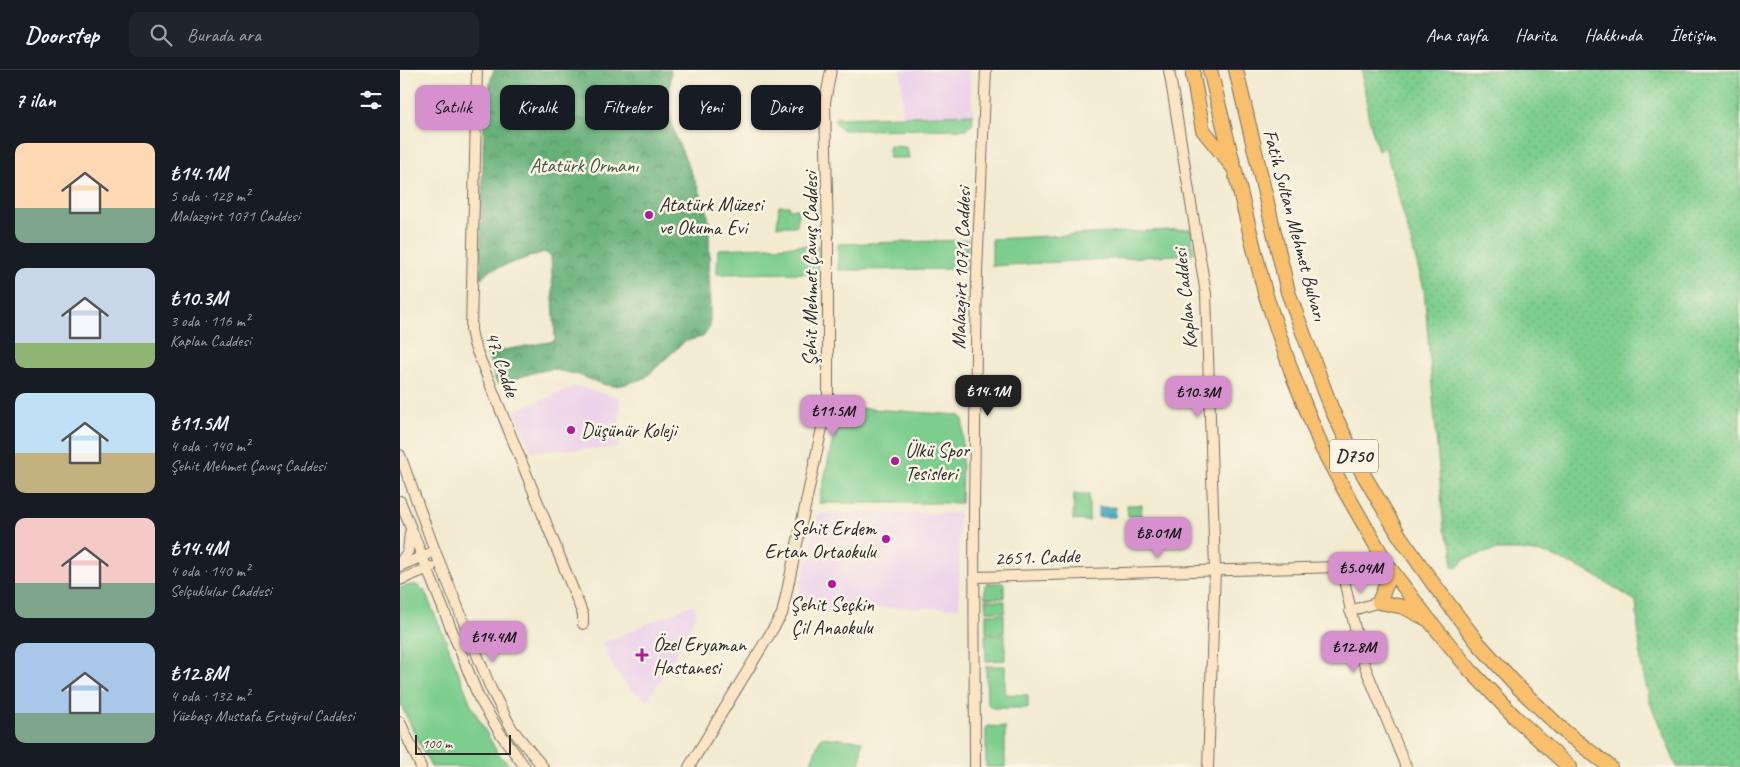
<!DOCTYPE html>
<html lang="tr">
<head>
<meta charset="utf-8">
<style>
	body { margin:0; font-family:Caveat,sans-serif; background:#20242c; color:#f1f3f6; height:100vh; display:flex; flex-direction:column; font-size:19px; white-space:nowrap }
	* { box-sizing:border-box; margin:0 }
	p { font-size:16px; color:#9ea1a6 }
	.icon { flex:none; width:28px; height:28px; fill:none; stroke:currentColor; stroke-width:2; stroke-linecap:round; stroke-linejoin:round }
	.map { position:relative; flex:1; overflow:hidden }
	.details { display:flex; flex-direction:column; background:#171b24; width:400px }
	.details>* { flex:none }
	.guide { position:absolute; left:15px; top:15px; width:475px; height:45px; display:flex; gap:10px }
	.scale { position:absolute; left:15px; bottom:12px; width:96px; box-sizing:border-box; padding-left:5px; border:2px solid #2b2b2b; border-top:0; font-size:14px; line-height:18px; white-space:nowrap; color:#2b2b2b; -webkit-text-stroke:4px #fcf5e5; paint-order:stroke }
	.price { position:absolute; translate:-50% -42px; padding:0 11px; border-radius:10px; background:#d690ce; color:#111; font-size:16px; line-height:32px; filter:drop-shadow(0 1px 2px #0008) }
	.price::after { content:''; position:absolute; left:50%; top:30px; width:15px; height:11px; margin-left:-8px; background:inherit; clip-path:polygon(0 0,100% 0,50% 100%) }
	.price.on { background:#222; color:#fff }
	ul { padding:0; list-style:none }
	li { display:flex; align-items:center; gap:15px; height:125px; padding:0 15px }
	li span { display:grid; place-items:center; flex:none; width:140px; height:100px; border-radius:10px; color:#555 }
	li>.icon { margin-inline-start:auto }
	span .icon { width:60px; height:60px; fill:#fffc; stroke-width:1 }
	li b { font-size:21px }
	h2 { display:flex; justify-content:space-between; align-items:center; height:60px; padding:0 15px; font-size:21px }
	.pill { padding:0 18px; border-radius:10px; background:#171b24; box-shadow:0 1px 4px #0004; font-size:18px; line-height:45px }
	.pill.on { background:#d690ce; color:#111 }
	header { display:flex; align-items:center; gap:30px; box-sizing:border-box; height:70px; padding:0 25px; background:#171b24; border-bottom:1px solid #363941 }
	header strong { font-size:24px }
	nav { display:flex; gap:28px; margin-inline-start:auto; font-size:18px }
	.search { width:350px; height:45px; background:#20242c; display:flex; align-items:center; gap:12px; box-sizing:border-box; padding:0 18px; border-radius:10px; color:#9ea1a6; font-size:19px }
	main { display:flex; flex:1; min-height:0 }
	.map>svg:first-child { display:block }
</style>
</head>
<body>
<header>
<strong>Doorstep</strong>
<div class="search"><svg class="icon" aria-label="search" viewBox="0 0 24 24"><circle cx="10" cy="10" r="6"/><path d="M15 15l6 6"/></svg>Burada ara</div>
<nav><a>Ana sayfa</a><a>Harita</a><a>Hakkında</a><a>İletişim</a></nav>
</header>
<main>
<section class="details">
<h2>7 ilan<svg class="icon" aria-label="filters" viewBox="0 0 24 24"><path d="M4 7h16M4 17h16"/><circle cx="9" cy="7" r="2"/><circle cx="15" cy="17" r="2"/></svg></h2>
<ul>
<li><span style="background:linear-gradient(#ffd9b3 65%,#7fa58c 0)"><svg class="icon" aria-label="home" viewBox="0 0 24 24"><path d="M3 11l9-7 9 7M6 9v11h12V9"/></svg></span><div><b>₺14.1M</b><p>5 oda · 128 m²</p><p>Malazgirt 1071 Caddesi</p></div></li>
<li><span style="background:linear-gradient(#c9d6e8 75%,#8fb573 0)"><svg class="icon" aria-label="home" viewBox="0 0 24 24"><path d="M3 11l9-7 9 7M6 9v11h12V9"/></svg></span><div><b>₺10.3M</b><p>3 oda · 116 m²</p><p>Kaplan Caddesi</p></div></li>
<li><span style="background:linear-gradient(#bfe0f5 60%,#c2b280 0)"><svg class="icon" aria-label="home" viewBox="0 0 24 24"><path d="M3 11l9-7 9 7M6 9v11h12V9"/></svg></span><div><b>₺11.5M</b><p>4 oda · 140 m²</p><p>Şehit Mehmet Çavuş Caddesi</p></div></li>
<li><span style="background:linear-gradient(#f6c9c9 65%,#7fa58c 0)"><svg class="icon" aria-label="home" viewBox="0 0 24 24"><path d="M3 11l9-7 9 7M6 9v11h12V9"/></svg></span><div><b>₺14.4M</b><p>4 oda · 140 m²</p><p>Selçuklular Caddesi</p></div></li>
<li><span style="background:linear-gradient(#a9c7e8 70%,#7fa58c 0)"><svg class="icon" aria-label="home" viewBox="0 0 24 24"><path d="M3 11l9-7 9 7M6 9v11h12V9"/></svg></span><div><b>₺12.8M</b><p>4 oda · 132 m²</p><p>Yüzbaşı Mustafa Ertuğrul Caddesi</p></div></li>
</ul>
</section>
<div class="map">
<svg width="1340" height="697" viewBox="0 0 1340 697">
	<defs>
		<pattern id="grass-dots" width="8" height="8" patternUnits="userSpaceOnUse" patternTransform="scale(1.25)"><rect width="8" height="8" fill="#7dcd8e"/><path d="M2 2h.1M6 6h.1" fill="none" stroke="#6cb07b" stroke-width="1.8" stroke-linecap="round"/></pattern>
		<pattern id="forest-crowns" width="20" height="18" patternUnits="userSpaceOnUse" patternTransform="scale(1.25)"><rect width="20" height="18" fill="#66b079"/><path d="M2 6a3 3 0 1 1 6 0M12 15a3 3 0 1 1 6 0" fill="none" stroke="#548f63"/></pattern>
	</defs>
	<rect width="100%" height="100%" fill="#fcf5e5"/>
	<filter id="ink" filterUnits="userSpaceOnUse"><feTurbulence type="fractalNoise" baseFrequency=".02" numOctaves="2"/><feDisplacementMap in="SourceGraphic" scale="10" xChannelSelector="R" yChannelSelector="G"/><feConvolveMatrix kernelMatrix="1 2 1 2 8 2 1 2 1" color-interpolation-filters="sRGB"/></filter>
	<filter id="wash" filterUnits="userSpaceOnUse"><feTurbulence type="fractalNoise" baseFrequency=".0096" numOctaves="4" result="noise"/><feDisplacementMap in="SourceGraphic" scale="20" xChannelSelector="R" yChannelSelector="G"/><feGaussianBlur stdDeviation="1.12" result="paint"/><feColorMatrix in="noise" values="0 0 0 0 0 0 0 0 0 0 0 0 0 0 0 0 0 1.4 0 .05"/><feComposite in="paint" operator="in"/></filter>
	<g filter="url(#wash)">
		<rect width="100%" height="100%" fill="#f2ebd1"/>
		<!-- built -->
		<g fill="#ecd1ea">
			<polygon points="501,0 569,0 573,44 503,45"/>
			<polygon points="177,316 220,328 219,378 131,381 114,341"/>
			<polygon points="559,443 559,538 401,538 397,537 396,534 418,444"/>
			<polygon points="293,534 297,543 280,578 247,631 225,614 211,593 203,573"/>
		</g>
		<!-- grass -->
		<polygon fill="url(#grass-dots)" stroke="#547c5c" points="962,0 1340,0 1340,697 1277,697 1250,633 1241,594 1236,531 1189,502 1148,484 1121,480 1095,480 1064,489 1059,496 1052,497 1052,478 1044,460 1024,219 985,77 978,81 968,45"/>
		<!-- forest -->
		<polygon fill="url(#forest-crowns)" stroke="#486e52" points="94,0 271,0 269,29 270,45 275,65 306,136 309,152 310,257 303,267 285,271 245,308 222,315 212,316 202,314 179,305 152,299 136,302 99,314 96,312 87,283 154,271 155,268 151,186 144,182 88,201 82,208 80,207 84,39 92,5"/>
		<!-- park -->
		<g fill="#7dcd8e" stroke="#547c5c">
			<polygon points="573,44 572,55 566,59 443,60 438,57 434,50 435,48"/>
			<polygon points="489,76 506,77 508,82 509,88 489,88"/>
			<polygon points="379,136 389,136 389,139 398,139 397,156 377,156"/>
			<polygon points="788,159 791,159 794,182 791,184 592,196 592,169"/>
			<polygon points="568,170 566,199 438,200 438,174"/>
			<polygon points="419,175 419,203 317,204 318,179"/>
			<polygon points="443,337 558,345 563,349 561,433 419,433 438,346"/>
			<polygon points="674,424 689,424 689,451 673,450"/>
			<polygon points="727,435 742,435 741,446 728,446"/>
			<polygon points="588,513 604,513 604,528 585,528 585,516"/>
			<polygon points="10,515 16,515 24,520 47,573 71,635 97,682 111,697 31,697 0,633 0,518"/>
			<polygon points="585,530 605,531 605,542 586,541"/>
			<rect x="586" y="544" width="18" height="19"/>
			<polygon points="585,565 605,565 605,590 586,591"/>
			<polygon points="586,596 605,596 605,624 628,625 628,638 592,638 587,633"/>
			<polygon points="588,656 605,657 605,697 586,697 586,657"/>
			<polygon points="421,667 462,671 460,697 409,697"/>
		</g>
		<!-- water -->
		<polygon fill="#41acc0" stroke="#366c76" points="698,437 716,437 715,447 698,447"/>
	</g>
	<g filter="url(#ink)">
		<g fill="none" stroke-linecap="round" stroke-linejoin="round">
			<defs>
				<g id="secondary">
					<polyline points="77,0 71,260 74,274 178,532 183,545 183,554"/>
					<polyline points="769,0 806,224 815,500 808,697"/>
					<polyline points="0,385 35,481 91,619 112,659 143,697"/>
					<polyline points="0,431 79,628 100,663 125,697"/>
					<polyline points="0,493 8,481 10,463"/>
					<polyline points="0,496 35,481"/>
					<polyline points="575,507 941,497 962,589 1006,697"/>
					<polyline points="0,510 31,497"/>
					<polyline points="950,541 979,532"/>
					<polyline points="0,652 21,697"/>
					<polyline points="289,697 382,544 428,330 428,169 425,32 431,0"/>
					<polyline points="575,697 574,438 577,202 586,0"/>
				</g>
				<g id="highway">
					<polyline points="793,0 793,6 803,60 832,96"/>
					<polyline points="810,0 865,223 893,306 922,378 946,423 988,496 1029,550 1070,600 1116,648 1169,697"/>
					<polyline points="836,0 888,222 932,340 962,402 999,465 1032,512 1078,573 1119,618 1165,662 1210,697"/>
					<polyline points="988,496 986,515 979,532 1004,537 1025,548"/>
				</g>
			</defs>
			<!-- secondary casing -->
			<use href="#secondary" stroke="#716e65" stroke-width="12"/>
			<!-- highway casing -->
			<use href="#highway" stroke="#716e65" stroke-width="16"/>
			<!-- secondary -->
			<use href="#secondary" stroke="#fce5c4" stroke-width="10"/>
			<!-- highway -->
			<use href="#highway" stroke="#f8bf6c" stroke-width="14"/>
		</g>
	</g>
	<!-- markers -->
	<g fill="#b5179e" stroke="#fcf5e5" stroke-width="2">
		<circle cx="249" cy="145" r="5"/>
		<circle cx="171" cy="360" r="5"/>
		<circle cx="495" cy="391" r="5"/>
		<circle cx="486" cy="469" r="5"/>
		<circle cx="432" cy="514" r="5"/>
		<path d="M239.5 577.5h5v5h5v5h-5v5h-5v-5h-5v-5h5z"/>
	</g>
	<g text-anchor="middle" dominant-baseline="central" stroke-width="5" stroke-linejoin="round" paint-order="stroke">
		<!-- shield labels -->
		<rect fill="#fcf5e5" stroke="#6a6863" stroke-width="1" x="930" y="369.5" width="48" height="33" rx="4"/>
		<g font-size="19" font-weight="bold" fill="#2b2b2b">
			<text x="954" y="386">D750</text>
		</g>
		<!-- park labels -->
		<g font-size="20" fill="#445c49" stroke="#fcf5e5">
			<text x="184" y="95">Atatürk Ormanı</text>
		</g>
		<!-- poi labels -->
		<g font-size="20" fill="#2b2b2b" stroke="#fcf5e5" text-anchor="start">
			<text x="259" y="134">Atatürk Müzesi<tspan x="259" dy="23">ve Okuma Evi</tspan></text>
			<text x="181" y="360">Düşünür Koleji</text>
			<text x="505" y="380">Ülkü Spor<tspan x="505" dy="23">Tesisleri</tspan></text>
			<text x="476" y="458" text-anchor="end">Şehit Erdem<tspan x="476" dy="23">Ertan Ortaokulu</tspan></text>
			<text x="432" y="534" text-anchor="middle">Şehit Seçkin<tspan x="432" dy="23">Çil Anaokulu</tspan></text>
			<text x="253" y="574">Özel Eryaman<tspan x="253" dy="23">Hastanesi</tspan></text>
		</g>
		<!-- street labels -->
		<g font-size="20" fill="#2b2b2b" stroke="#fcf5e5">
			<text transform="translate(895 155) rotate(75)">Fatih Sultan Mehmet Bulvarı</text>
			<text transform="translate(561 198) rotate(-88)">Malazgirt 1071 Caddesi</text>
			<text transform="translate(410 199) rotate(-90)">Şehit Mehmet Çavuş Caddesi</text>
			<text transform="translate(785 229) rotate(-96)">Kaplan Caddesi</text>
			<text transform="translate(102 294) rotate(71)">47. Cadde</text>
			<text transform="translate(637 487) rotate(-2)">2651. Cadde</text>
		</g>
	</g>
</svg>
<div class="scale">100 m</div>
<b class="price on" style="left:588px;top:347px">₺14.1M</b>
<b class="price" style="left:798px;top:348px">₺10.3M</b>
<b class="price" style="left:433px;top:367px">₺11.5M</b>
<b class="price" style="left:758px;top:489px">₺8.01M</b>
<b class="price" style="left:961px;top:524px">₺5.04M</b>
<b class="price" style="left:93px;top:593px">₺14.4M</b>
<b class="price" style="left:954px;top:603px">₺12.8M</b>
<div class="guide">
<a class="pill on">Satılık</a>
<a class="pill">Kiralık</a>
<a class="pill">Filtreler</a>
<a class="pill">Yeni</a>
<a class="pill">Daire</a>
</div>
</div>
</main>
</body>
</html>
